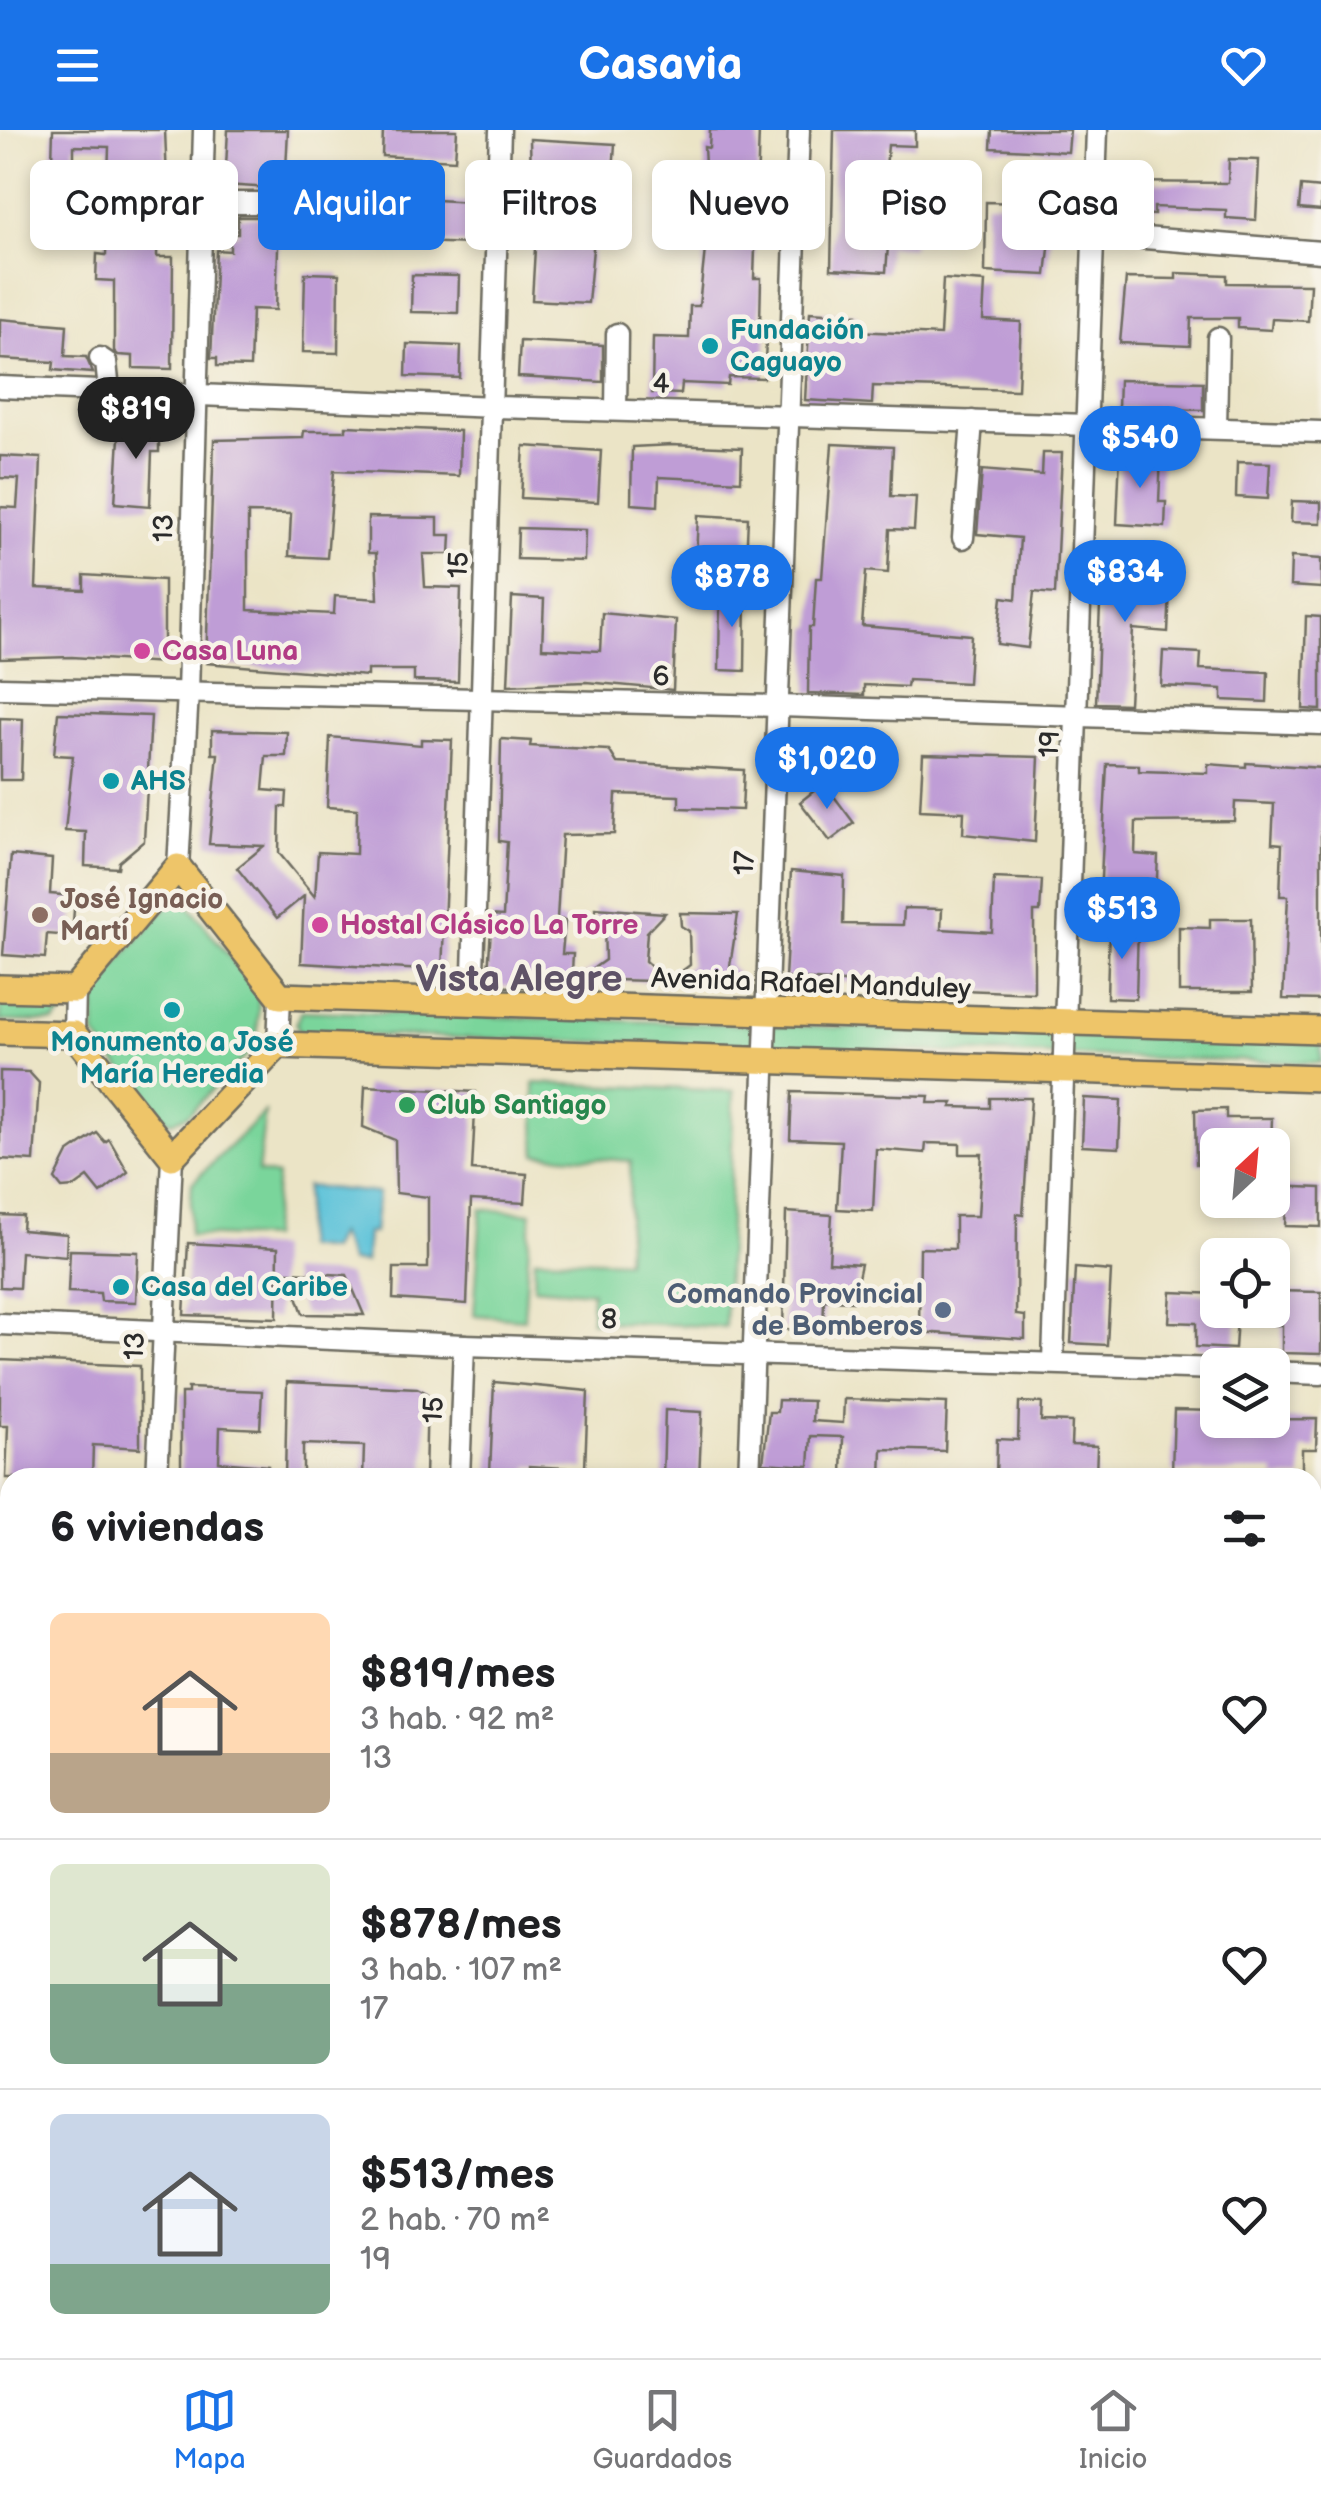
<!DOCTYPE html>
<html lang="es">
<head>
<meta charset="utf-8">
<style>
	body { margin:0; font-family:"Balsamiq Sans",sans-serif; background:#f2f2f2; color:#202124; height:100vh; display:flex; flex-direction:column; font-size:38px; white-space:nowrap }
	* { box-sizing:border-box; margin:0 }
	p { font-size:32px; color:#757577 }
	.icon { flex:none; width:55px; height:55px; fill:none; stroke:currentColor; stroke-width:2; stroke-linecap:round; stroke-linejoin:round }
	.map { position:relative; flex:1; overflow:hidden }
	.drawer { position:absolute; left:0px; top:1338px; width:1322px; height:892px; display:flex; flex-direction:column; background:#fff; border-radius:30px 30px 0 0; box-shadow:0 5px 15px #0003 }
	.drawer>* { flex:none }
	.banner { position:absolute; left:30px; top:30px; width:1262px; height:90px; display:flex; gap:20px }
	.needle { width:65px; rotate:26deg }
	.tools { position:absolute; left:1200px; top:998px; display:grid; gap:20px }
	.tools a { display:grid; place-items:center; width:90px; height:90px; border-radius:15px; background:#fff; box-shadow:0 5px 15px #0003; font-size:50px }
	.price { position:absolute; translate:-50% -85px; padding:0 22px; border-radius:35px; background:#1a73e8; color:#fff; font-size:32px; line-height:65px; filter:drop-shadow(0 2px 5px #0008) }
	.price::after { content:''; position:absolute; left:50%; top:60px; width:30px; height:22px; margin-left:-15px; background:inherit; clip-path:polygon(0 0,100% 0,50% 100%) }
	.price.current { background:#222; color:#fff }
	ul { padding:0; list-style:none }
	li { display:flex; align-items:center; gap:30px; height:250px; padding:0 50px }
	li+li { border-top:2px solid #e0e0e0 }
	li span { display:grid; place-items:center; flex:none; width:280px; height:200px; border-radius:15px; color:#555 }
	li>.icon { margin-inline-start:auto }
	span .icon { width:120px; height:120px; fill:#fffc; stroke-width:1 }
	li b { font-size:42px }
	h2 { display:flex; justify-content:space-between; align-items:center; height:120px; padding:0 50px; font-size:42px }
	.chip { padding:0 35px; border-radius:15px; background:#fff; box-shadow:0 5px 15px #0003; font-size:35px; line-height:90px }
	.chip.current { background:#1a73e8; color:#fff }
	header { display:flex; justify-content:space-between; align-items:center; height:130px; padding:0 50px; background:#1a73e8; color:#fff; font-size:45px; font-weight:600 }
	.dock { display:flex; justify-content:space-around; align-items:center; height:140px; border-top:2px solid #e0e0e0; background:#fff; font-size:28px; color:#757577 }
	.dock a { display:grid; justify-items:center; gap:5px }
	.dock .current { color:#1a73e8 }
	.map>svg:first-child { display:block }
</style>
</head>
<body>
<header><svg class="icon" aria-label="menu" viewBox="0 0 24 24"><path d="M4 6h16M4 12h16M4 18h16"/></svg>Casavia<svg class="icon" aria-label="heart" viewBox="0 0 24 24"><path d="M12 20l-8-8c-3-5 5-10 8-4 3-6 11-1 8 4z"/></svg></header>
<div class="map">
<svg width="1321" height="2228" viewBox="0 0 1321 2228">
	<rect width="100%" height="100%" fill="#f7f3e8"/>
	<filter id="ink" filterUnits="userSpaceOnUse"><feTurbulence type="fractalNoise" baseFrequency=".01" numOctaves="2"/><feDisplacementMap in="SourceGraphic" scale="20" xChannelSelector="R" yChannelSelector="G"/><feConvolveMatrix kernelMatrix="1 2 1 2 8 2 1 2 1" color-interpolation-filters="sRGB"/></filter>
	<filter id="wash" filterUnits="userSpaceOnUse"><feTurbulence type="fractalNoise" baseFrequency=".0048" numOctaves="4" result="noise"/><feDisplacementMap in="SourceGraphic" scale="40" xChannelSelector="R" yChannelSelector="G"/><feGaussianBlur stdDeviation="2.25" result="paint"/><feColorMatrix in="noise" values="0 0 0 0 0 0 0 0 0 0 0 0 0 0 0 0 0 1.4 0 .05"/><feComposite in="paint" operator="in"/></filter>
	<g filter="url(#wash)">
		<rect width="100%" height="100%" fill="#ebe4c6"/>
		<!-- green -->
		<g fill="#7ad59b" stroke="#528063" stroke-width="2.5">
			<polygon points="177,774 189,776 259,864 257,914 188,985 172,992 157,986 95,905 95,860 165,778"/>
			<polygon points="0,870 54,871 62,878 62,885 54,892 0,891"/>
			<polygon points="302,881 1321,912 1321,933 300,903 296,893"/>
			<polygon points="534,953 734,961 725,1197 591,1191 592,1162 534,1157 535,1128 626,1131 631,1031 536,1024"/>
			<polygon points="265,982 258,1042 277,1046 270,1108 189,1105 192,1053"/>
			<polygon points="481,1079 531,1083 524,1189 474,1185"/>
		</g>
		<!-- water -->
		<polygon fill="#5bc2d9" stroke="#437682" stroke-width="2.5" points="306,1056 378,1063 374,1103 367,1103 365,1133 350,1132 338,1103 330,1120 303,1117"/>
		<g id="blocks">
			<!-- building -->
			<g fill="#bf9dd6">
				<polygon points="53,0 165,0 168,76 158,76 157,127 173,127 172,239 133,238 133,226 118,225 114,221 114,151 96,150 97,124 106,125 107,76 98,76 98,47 108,47 109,17 74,16 74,32 52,31"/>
				<polygon points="228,0 288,0 285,59 225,55"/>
				<polygon points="383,0 457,0 455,30 382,26"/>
				<polygon points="710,0 759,0 754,148 761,148 760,193 767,193 764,248 729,247 728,255 682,253 681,264 652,263 653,207 689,208 690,176 699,176 708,91 704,17 709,18"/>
				<polygon points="834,0 915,0 915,16 888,15 882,84 914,86 912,118 888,116 886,142 831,139"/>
				<polygon points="992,0 1070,0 1068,22 991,18"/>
				<polygon points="530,9 615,14 613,42 604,41 603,63 590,62 589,97 595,97 588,173 532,170 537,84 532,83"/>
				<polygon points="1229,29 1259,30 1256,90 1226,88 1226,80 1154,77 1154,85 1120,83 1122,52 1228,53"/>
				<polygon points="1301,56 1321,58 1321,81 1299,79"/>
				<polygon points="398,68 472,72 470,114 396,111"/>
				<polygon points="986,72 1054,74 1046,145 985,142"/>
				<polygon points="238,87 279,87 276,180 252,179 250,237 217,236 217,228 211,228 216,120 230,121 230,104 238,104"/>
				<polygon points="305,143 339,144 338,223 303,222"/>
				<polygon points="1176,143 1227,145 1227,153 1310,154 1308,191 1272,189 1271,200 1238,198 1238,188 1191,188 1190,216 1120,213 1126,148 1176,149"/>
				<polygon points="412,145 459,146 458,183 411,182"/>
				<polygon points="943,149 985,152 983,190 1021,192 1018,260 873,256 872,274 805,270 810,182 857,185 856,201 940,205"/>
				<polygon points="0,189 67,195 65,226 86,227 93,243 53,240 54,232 0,229"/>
				<polygon points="520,211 603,215 603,252 518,247"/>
				<polygon points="407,214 461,216 460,248 406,246"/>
				<polygon points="1119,250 1203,252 1203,280 1118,278"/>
				<polygon points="120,291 159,292 159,322 152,322 150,376 115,373"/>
				<polygon points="346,296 460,301 459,346 334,341 327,428 289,426 291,384 248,383 248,480 334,484 335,466 378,469 376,423 368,423 368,387 438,388 438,405 451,405 450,424 423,424 425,457 461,458 458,552 414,551 414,540 367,540 367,546 206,533 214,310 303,308 304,301 346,301"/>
				<polygon points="832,314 893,317 891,366 916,367 914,400 890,399 888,443 866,441 862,496 971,505 968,553 908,550 907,557 864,555 864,565 808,563 809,497 813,497 816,448 822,448"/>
				<polygon points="672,315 742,318 741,351 659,347 658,376 631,374 632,317"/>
				<polygon points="524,316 601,321 598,372 521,368"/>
				<polygon points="1043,323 1062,323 1055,464 1034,462 1028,518 997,514 1002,467 1016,469 1020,408 977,404 982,340 1042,345"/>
				<polygon points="1120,323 1161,325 1159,372 1166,372 1165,397 1117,394"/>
				<polygon points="0,326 41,328 36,458 84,460 84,445 164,450 164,533 72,527 0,529 0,377 17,378 19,349 0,348"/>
				<polygon points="1237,332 1270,333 1268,369 1236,367"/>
				<polygon points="1292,371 1321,372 1321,393 1291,392"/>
				<polygon points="698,385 748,388 746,432 696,429"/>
				<polygon points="518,398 585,400 584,431 517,429"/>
				<polygon points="1110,426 1140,427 1140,457 1170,459 1168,502 1133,499 1129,574 1096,573 1101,450 1109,451"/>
				<polygon points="1291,427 1321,429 1321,458 1290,456"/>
				<polygon points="720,459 746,460 745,541 719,540"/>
				<polygon points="512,467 544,469 542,518 600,521 602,483 676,490 673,560 586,552 508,555"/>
				<polygon points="1306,486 1321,487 1321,580 1303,579"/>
				<polygon points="1163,521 1201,523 1200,539 1268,542 1267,572 1222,570 1222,559 1161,556"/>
				<polygon points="58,583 151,586 144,711 119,732 118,738 85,736 86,702 65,701 73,626 54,625"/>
				<polygon points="0,588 23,589 21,650 0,650"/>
				<polygon points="212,600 287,602 286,626 266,626 263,660 287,662 286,677 280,677 279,723 315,767 318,722 356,724 357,679 327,677 330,607 421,615 421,609 452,610 442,841 301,833 304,766 277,788 237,738 264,716 209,714 218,624 212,624"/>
				<polygon points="501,609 531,611 530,616 609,620 617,633 744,640 742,680 679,678 679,666 616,664 614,704 562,705 557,789 565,790 562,824 573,824 571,859 487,856 492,785 503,786 507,712 499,711"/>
				<polygon points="802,610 880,614 878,650 800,645"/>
				<polygon points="923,624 1039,627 1035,712 963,704 964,682 920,680"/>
				<polygon points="1246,633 1321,638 1321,870 1283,869 1288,766 1280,766 1282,714 1272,713 1274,674 1235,672 1234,691 1136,692 1135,724 1158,726 1156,769 1100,766 1107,634 1139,635 1139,641 1208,643 1208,634 1246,637"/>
				<polygon points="824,653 854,693 830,711 800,672"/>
				<polygon points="11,725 52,729 50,764 75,766 72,806 47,804 45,828 3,825"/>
				<polygon points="791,741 844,746 843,794 903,795 904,778 942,779 941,799 992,802 994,748 1042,750 1040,782 1034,782 1034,863 939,859 939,865 901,864 901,856 785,848"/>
				<polygon points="595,778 665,783 647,802 645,831 654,839 653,851 578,849 605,830 604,796 596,790"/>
				<polygon points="680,783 738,784 730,836 739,845 738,856 681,855 682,841 690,835 689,801 681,796"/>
				<polygon points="1210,789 1251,789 1252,862 1179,862 1179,797 1210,798"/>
				<polygon points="1109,795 1138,796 1136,869 1107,868"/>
				<polygon points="0,941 29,942 39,953 34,1031 0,1029"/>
				<polygon points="365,956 476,962 472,1040 527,1044 525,1073 471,1070 467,1174 393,1169 394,1138 428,1138 428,1067 396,1063 395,1010 363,997"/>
				<polygon points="792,962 929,966 928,973 953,973 951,977 990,978 990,968 1031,968 1023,1085 1017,1084 1016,1185 1025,1186 1025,1209 919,1202 920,1118 955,1119 955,1086 978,1086 982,1024 960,1024 960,1014 926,1013 925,1023 876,1019 873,1081 837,1079 841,1011 790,1009"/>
				<polygon points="1084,968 1121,970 1119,1018 1082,1016"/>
				<polygon points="1226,979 1226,988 1272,988 1271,1015 1218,1015 1218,1033 1196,1034 1195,980"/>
				<polygon points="97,1003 105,1012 109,1009 128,1042 101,1063 88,1047 74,1057 62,1058 55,1049 68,1023"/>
				<polygon points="1272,1056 1321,1058 1321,1097 1285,1096 1286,1077 1272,1076"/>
				<polygon points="786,1082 832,1085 829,1132 861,1134 853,1171 824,1170 823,1201 783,1199"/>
				<polygon points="0,1085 23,1086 22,1100 67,1104 66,1126 21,1122 19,1158 0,1157"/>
				<polygon points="188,1113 278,1118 277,1188 184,1185"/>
				<polygon points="70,1120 138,1122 136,1172 101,1171 100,1163 68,1162"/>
				<polygon points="1075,1138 1111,1141 1107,1215 1071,1213"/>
				<polygon points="289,1142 347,1145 364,1185 303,1184"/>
				<polygon points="1272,1161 1321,1162 1321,1224 1282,1223 1282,1195 1272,1195"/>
				<polygon points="1171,1162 1218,1164 1218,1187 1237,1187 1235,1219 1196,1217 1196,1193 1169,1192"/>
				<polygon points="0,1230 140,1236 140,1318 93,1315 92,1348 6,1348 8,1296 0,1296"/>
				<polygon points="287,1252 417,1258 427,1263 425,1348 363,1348 364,1316 303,1314 303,1348 285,1348"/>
				<polygon points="494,1252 588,1261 585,1339 529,1336 529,1345 490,1343"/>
				<polygon points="188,1258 262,1261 260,1299 220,1297 219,1332 268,1336 267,1348 181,1348 181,1263 188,1263"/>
				<polygon points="844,1269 947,1273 945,1321 882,1319 881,1348 842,1348 843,1307 811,1306 809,1336 763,1333 769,1282 777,1282 778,1270 813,1271 812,1291 843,1293"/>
				<polygon points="1019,1272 1042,1273 1041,1291 1072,1292 1071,1315 1097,1316 1096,1348 996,1348 997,1309 1018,1310"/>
				<polygon points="665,1280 702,1282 699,1348 663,1348"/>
				<polygon points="1174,1280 1215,1281 1215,1290 1317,1289 1316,1319 1302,1319 1302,1348 1274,1348 1275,1341 1172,1342"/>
			</g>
		</g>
	</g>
	<g filter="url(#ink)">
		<use href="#blocks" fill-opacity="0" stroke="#6e6c61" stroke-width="2.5"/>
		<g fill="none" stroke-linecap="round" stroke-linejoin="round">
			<defs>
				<g id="minor">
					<polyline points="201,73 327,73"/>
					<polyline points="1094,104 1321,122"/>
					<polyline points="100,228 106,232 109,261"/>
					<polyline points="0,257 495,277 1321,302"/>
					<polyline points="616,280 617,204"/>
					<polyline points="1216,297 1218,208"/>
					<polyline points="963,408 972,291"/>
					<polyline points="0,558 780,576 1321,594"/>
					<polyline points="178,737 188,563 204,0"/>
					<polyline points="472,873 500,0"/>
					<polyline points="74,904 75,860"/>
					<polyline points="278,915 280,866"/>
					<polyline points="0,1194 464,1215 1218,1239"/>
					<polyline points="1053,1230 1097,0"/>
					<polyline points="1272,1242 1321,1244"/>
					<polyline points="157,1348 172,1027"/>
					<polyline points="459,1348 464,1215"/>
					<polyline points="749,1348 799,0"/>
					<polyline points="0,1499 10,1499"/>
					<polyline points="1312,1499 1321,1498"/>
					<polyline points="1312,1757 1321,1757"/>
					<polyline points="0,1928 10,1928"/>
					<polyline points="1312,2020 1321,2033"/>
					<polyline points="1312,2114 1321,2109"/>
					<polyline points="247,2220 258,2228"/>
					<polyline points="706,2220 716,2228"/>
					<polyline points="1149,2220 1160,2228"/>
					<polyline points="41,2228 47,2220"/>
					<polyline points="775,2228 781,2220"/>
				</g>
				<g id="major">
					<polyline points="0,858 75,860 178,737 280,866 1321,900"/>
					<polyline points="0,902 74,904 172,1027 278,915 1321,948"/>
				</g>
			</defs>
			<!-- minor casing -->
			<use href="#minor" stroke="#6e6c61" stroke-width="25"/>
			<!-- major casing -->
			<use href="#major" stroke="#6e6c61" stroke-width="30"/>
			<!-- minor -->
			<use href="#minor" stroke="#fff" stroke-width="20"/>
			<!-- major -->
			<use href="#major" stroke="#eec569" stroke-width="25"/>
		</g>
	</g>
	<!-- markers -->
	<g fill="#0f9aa8" stroke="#f7f3e8" stroke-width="4">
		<circle cx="710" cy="216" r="10"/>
		<circle cx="111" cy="651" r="10"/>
		<circle cx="172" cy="880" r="10"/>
		<circle cx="121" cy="1157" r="10"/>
	</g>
	<g fill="#d1479c" stroke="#f7f3e8" stroke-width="4">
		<circle cx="142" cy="521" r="10"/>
		<circle cx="320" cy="795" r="10"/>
	</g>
	<circle fill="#8d6e63" stroke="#f7f3e8" stroke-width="4" cx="40" cy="785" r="10"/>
	<circle fill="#2e9e5b" stroke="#f7f3e8" stroke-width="4" cx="407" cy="975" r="10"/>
	<circle fill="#5c6f8a" stroke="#f7f3e8" stroke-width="4" cx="943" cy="1180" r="10"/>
	<g text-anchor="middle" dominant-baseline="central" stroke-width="9" stroke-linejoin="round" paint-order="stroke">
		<!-- culture labels -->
		<g font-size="28" font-weight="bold" fill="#0d838f" stroke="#f7f3e8" text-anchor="start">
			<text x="730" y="200">Fundación<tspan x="730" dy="32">Caguayo</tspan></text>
			<text x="131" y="651">AHS</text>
			<text x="172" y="912" text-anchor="middle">Monumento a José<tspan x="172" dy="32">María Heredia</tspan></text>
			<text x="141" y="1157">Casa del Caribe</text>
		</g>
		<!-- street labels -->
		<g font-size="28" fill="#2b2b2b" stroke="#f7f3e8">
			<text transform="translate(661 254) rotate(2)">4</text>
			<text transform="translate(164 398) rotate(-89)">13</text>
			<text transform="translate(459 435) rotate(-87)">15</text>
			<text transform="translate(661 547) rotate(1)">6</text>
			<text transform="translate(1050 614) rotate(-88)">19</text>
			<text transform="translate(745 733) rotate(-88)">17</text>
			<text transform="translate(811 854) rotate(2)">Avenida Rafael Manduley</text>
			<text transform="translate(609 1190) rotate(1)">8</text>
			<text transform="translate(135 1216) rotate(-88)">13</text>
			<text transform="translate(434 1280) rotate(-87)">15</text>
		</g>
		<!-- hotel labels -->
		<g font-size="28" font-weight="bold" fill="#b23c85" stroke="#f7f3e8" text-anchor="start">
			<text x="162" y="521">Casa Luna</text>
			<text x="340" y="795">Hostal Clásico La Torre</text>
		</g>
		<!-- education labels -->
		<g font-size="28" font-weight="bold" fill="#785e54" stroke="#f7f3e8" text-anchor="start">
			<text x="60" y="769">José Ignacio<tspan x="60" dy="32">Martí</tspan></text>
		</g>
		<!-- leisure labels -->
		<g font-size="28" font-weight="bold" fill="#27864d" stroke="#f7f3e8" text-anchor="start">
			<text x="427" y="975">Club Santiago</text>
		</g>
		<!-- service labels -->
		<g font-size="28" font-weight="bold" fill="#4e5e75" stroke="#f7f3e8" text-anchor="end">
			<text x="923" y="1164">Comando Provincial<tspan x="923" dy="32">de Bomberos</tspan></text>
		</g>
		<!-- district labels -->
		<g font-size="38" font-weight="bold" fill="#5f5367" stroke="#f7f3e8">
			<text x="519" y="849">Vista Alegre</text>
		</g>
	</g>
</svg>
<div class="tools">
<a><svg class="needle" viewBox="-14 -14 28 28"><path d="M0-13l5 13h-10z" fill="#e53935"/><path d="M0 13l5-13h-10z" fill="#757577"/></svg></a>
<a><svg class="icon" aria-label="locate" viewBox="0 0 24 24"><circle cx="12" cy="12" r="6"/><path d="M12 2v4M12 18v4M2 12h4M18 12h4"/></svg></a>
<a><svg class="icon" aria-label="layers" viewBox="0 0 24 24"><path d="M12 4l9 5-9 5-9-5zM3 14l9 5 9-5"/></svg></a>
</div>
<b class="price current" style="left:136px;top:332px">$819</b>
<b class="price" style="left:1140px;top:361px">$540</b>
<b class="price" style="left:1125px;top:495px">$834</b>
<b class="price" style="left:732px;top:500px">$878</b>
<b class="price" style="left:827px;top:682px">$1,020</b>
<b class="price" style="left:1122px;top:832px">$513</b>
<div class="banner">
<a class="chip">Comprar</a>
<a class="chip current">Alquilar</a>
<a class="chip">Filtros</a>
<a class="chip">Nuevo</a>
<a class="chip">Piso</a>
<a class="chip">Casa</a>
</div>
<section class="drawer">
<h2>6 viviendas<svg class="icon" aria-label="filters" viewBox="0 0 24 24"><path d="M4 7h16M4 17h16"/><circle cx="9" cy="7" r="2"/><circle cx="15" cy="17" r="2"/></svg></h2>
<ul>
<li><span style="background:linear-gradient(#ffd9b3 70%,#b9a48a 0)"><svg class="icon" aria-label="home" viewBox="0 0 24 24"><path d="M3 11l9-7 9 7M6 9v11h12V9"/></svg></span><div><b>$819/mes</b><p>3 hab. · 92 m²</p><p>13</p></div><svg class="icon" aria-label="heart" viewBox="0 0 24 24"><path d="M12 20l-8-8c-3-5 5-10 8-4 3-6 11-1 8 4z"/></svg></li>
<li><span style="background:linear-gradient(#dfe7d0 60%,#7fa58c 0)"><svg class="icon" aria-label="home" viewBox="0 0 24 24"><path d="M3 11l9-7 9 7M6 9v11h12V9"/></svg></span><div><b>$878/mes</b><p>3 hab. · 107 m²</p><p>17</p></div><svg class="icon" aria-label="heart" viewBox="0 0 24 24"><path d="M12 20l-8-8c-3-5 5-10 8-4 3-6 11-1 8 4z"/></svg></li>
<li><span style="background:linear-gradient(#c9d6e8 75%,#7fa58c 0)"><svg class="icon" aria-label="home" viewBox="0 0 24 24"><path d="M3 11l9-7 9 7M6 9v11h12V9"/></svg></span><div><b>$513/mes</b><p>2 hab. · 70 m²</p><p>19</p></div><svg class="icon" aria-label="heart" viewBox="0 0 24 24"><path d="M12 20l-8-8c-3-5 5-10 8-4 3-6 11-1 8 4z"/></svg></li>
</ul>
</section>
</div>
<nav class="dock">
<a class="current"><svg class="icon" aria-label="map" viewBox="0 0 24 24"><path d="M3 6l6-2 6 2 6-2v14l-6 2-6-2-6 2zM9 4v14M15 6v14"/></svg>Mapa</a>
<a><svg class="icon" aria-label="saved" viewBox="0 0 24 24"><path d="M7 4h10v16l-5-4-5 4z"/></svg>Guardados</a>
<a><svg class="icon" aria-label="home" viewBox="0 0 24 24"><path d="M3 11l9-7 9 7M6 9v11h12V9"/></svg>Inicio</a>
</nav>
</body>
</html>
